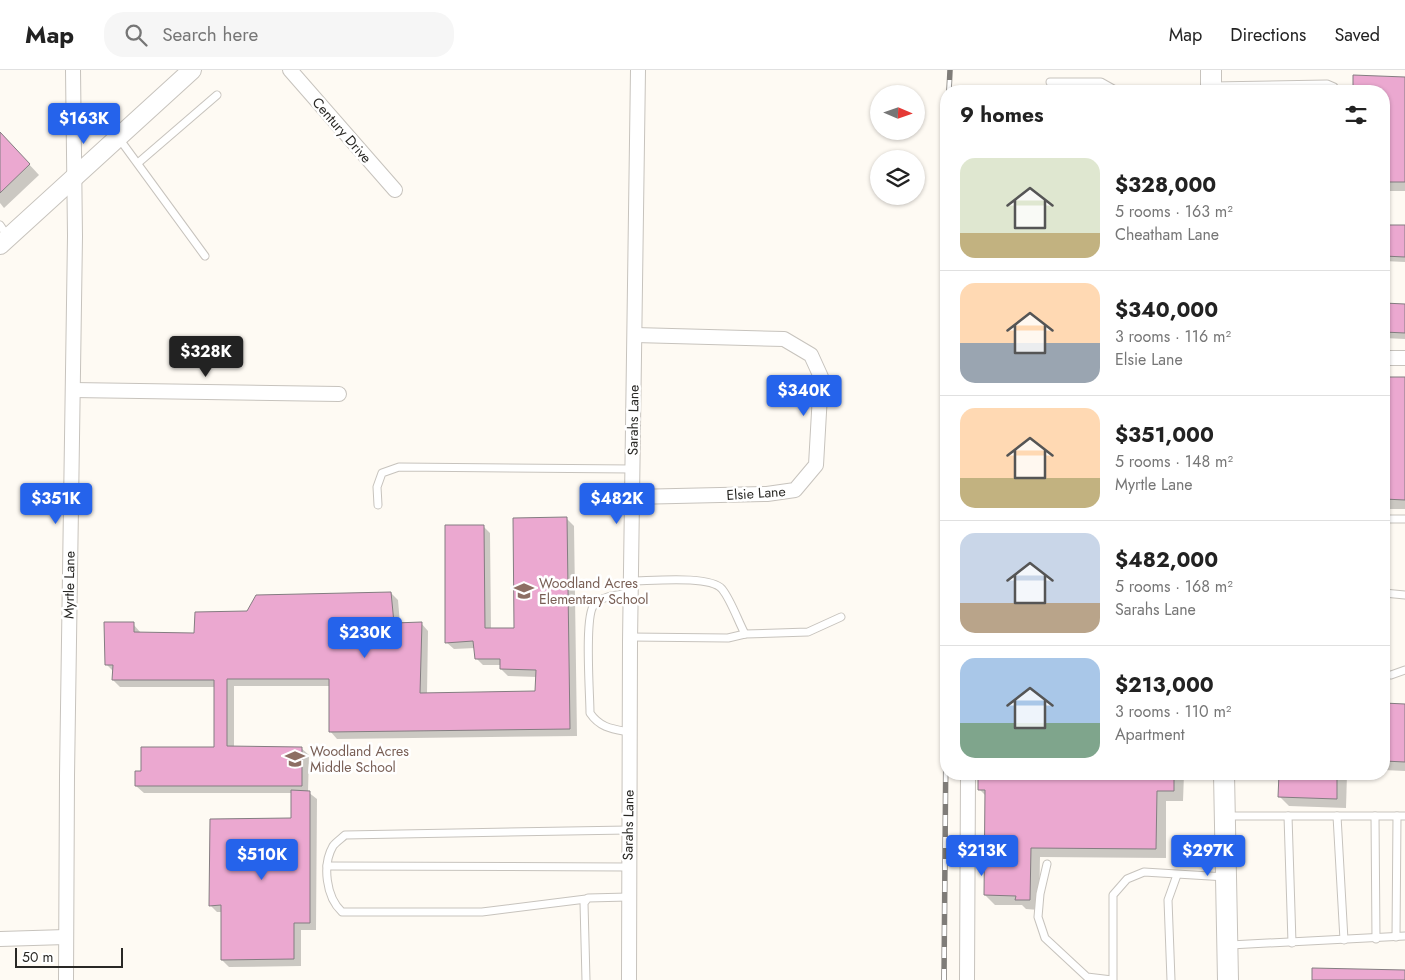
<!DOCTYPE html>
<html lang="en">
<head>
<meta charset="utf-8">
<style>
	body { margin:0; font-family:Jost,sans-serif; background:#f6f6f6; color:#222; height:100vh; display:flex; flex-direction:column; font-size:19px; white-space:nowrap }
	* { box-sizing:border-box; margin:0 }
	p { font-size:16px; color:#767676 }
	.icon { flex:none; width:28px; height:28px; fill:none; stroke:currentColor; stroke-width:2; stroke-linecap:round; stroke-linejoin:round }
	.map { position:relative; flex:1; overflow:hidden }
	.panel { position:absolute; left:940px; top:15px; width:450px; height:695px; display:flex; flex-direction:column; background:#fff; border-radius:20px; box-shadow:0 1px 4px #0004 }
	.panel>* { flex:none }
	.needle { width:32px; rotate:92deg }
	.buttons { position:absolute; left:870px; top:15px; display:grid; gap:10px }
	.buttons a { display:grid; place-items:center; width:55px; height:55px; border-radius:50%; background:#fff; box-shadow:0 1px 4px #0004; font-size:25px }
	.scale { position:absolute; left:15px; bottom:12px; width:108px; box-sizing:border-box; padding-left:5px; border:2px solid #292825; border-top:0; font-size:14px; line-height:18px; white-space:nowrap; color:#292825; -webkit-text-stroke:4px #fff; paint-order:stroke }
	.price { position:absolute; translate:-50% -42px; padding:0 11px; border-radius:5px; background:#2563eb; color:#fff; font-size:16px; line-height:32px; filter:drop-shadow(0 1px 2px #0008) }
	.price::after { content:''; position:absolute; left:50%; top:30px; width:15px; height:11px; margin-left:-8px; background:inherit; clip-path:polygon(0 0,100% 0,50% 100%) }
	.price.active { background:#222; color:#fff }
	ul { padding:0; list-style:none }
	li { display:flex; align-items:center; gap:15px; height:125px; padding:0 20px }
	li+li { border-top:1px solid #e0e0e0 }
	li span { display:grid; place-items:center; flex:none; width:140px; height:100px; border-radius:15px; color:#555 }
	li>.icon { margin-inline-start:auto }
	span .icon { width:60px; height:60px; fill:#fffc; stroke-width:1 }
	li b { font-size:21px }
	h2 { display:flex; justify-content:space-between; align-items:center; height:60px; padding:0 20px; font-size:21px }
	header { display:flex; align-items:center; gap:30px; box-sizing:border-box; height:70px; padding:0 25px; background:#fff; border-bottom:1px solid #e0e0e0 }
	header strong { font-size:24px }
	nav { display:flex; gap:28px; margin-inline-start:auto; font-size:18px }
	.search { width:350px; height:45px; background:#f6f6f6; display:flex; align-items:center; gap:12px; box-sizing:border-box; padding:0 18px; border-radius:20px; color:#767676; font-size:19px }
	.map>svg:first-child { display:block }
</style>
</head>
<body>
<header>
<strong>Map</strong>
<div class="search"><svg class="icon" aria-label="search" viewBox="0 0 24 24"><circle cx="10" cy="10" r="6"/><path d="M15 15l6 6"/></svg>Search here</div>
<nav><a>Map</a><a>Directions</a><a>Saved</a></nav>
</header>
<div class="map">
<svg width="1405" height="910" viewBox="0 0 1405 910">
	<rect width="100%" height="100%" fill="#fefaf3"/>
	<!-- shadow -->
	<g fill="#0003">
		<polygon points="1354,6 1405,8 1405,121 1384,121 1384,21 1354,21"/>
		<polygon points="0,63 39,105 4,138 0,133"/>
		<polygon points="1384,156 1405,157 1405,192 1384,191"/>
		<polygon points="1384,235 1405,235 1405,269 1384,268"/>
		<polygon points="1405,308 1405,439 1384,439 1384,347 1386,348"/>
		<polygon points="566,448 574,456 577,666 337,669 330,661 330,616 234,616 234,677 301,678 309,685 308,722 317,729 316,860 301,860 301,896 229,897 222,890 222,842 217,842 210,835 293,749 293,723 144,723 136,716 143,703 215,678 216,617 120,617 113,610 114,602 106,594 133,554 141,563 196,564 247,542 391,523 398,530 400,554 421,553 428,561 427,624 536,622 537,607 508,606 501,599 501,595 483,595 476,588 475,578 454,579 446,572 483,456 490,463 491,559 516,559"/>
		<polygon points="1384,635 1405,635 1405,701 1384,700"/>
		<polygon points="979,704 1184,704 1183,731 1166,731 1166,788 1040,787 1039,840 1026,839 1022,835 995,835 985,825 987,727 979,719"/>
		<polygon points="1280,704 1347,704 1346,738 1289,736 1280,727"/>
	</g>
	<!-- building -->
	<g fill="#eba8d0" stroke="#847d81">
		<polygon points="1353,5 1405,7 1405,112 1384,112 1384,21 1353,21"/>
		<polygon points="0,62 30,94 0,123"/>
		<polygon points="1384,155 1405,155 1405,187 1384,186"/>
		<polygon points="1384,233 1405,234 1405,263 1384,262"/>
		<polygon points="1386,307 1405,307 1405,430 1384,429"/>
		<polygon points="567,447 570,659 329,662 329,609 227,609 227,676 302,677 302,716 135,716 135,701 141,701 141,677 214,677 214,610 112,610 113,595 105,595 104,552 134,552 134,562 194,563 195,542 247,541 256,525 391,522 394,553 422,552 420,623 535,621 536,600 500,599 500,589 475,589 473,571 445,573 445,455 484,455 485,558 514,558 513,448"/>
		<polygon points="1384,633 1405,634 1405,692 1384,691"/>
		<polygon points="978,704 1174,704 1174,721 1157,721 1156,779 1031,778 1030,830 1015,830 1016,826 984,825 985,720 978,720"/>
		<polygon points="1279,704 1337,704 1337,729 1278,727"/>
		<polygon points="291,720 310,721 310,853 294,853 294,889 221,890 221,835 209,836 210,749 291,748"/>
		<polygon points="1312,898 1405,900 1405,910 1312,910"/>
	</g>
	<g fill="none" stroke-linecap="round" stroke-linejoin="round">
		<defs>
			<g id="service">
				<polyline points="1050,12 1101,12 1117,21"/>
				<polyline points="1212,16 1327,14 1334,17 1336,21"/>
				<polyline points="118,67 205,186"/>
				<polyline points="138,93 217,25"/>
				<polyline points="0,155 8,167"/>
				<polyline points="378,435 377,417 382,403 399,397 632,399"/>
				<polyline points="1388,449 1405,449"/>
				<path d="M631,511C651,511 710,505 722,519C731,530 738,551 745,564"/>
				<polyline points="1384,523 1405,525"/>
				<polyline points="630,567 728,568 745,564 808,562 841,547"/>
				<polyline points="1384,605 1391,605 1405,600"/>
				<path d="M629,662C613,659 600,658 590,643C590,624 584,546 594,535C603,525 619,525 631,523"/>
				<polyline points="1225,746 1405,746"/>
				<polyline points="1288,746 1292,873"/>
				<polyline points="1337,746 1344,870"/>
				<polyline points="1375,746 1376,869"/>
				<polyline points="1047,794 1040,824 1038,847 1045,868 1087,907 1112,910"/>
				<polyline points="327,796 628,797"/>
				<path d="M586,829L482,842H342C326,827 322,795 333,776C336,772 342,768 345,765L628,760"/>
				<polyline points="1396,867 1397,746"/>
				<polyline points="1230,875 1405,866"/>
				<polyline points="586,910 584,833 588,828 628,827"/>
				<polyline points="1113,910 1113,825 1127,809 1144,802 1226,807"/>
				<polyline points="1171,910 1168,830 1177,805"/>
			</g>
			<g id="minor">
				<polyline points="290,0 395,120"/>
				<polyline points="1384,288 1405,288"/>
				<polyline points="73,320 339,324"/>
				<polyline points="632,427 767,424 795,420 816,395 821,307 811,285 784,269 635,265"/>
				<polyline points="0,869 66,867"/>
				<polyline points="66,910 67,706 75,166 73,0"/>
				<polyline points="629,910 630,572 638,0"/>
				<polyline points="967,910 968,704"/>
			</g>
			<polyline id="tertiary" points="0,175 192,0"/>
			<g id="secondary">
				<polyline points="1211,0 1211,21"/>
				<polyline points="1224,704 1228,910"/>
			</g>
		</defs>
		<!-- service casing -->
		<use href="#service" stroke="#c7c3bd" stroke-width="9"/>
		<!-- minor casing -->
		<use href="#minor" stroke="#c7c3bd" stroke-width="16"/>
		<!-- tertiary casing -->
		<use href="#tertiary" stroke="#c7c3bd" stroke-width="20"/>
		<!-- secondary casing -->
		<use href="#secondary" stroke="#c7c3bd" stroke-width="22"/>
		<!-- service -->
		<use href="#service" stroke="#fff" stroke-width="7"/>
		<!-- minor -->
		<use href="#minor" stroke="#fff" stroke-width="14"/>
		<!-- tertiary -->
		<use href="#tertiary" stroke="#fff" stroke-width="18"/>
		<!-- secondary -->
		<use href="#secondary" stroke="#fff" stroke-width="20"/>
		<defs>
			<g id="rail">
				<polyline points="949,21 950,0"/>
				<polyline points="944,910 946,663"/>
			</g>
		</defs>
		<!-- rail casing -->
		<use href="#rail" stroke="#7f7c78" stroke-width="5.5"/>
		<!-- rail -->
		<use href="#rail" stroke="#fff" stroke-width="4" stroke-dasharray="11" stroke-linecap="butt"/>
	</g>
	<!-- icons -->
	<defs>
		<symbol id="school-bare" viewBox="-9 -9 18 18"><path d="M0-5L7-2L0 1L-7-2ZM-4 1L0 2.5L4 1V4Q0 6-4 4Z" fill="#8d6e63" stroke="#fff" stroke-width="2.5" paint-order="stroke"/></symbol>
	</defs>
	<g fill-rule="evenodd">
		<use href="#school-bare" x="510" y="507" width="28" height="28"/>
		<use href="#school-bare" x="281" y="675" width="28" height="28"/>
	</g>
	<g text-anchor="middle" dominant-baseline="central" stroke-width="5" stroke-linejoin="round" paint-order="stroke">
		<!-- street labels -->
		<g font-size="14" fill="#292825" stroke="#fff">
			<text transform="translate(342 60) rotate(49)">Century Drive</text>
			<text transform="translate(633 350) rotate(-89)">Sarahs Lane</text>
			<text transform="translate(756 423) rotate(-4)">Elsie Lane</text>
			<text transform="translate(69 515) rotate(-89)">Myrtle Lane</text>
			<text transform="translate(628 755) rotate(-89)">Sarahs Lane</text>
		</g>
		<!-- education labels -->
		<g font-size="14" fill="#785e54" stroke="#fff" text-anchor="start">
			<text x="539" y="513">Woodland Acres<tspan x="539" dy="16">Elementary School</tspan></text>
			<text x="310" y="681">Woodland Acres<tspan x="310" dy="16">Middle School</tspan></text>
		</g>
	</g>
</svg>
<div class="buttons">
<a><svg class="needle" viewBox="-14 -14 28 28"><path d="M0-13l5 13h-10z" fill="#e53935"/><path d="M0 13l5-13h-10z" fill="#767676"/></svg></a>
<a><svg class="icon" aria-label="layers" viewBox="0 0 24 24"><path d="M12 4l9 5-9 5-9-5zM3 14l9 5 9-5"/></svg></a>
</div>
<div class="scale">50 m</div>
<b class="price" style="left:84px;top:75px">$163K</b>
<b class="price active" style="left:206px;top:308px">$328K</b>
<b class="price" style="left:804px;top:347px">$340K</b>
<b class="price" style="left:56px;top:455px">$351K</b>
<b class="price" style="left:617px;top:455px">$482K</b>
<b class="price" style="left:365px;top:589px">$230K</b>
<b class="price" style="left:982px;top:807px">$213K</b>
<b class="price" style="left:1208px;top:807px">$297K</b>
<b class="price" style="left:262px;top:811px">$510K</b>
<section class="panel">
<h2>9 homes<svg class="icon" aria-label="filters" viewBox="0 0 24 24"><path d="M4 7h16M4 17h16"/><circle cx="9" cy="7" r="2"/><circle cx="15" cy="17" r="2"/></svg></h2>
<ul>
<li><span style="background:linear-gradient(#dfe7d0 75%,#c2b280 0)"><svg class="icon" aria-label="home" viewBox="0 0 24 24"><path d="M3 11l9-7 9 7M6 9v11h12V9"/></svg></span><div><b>$328,000</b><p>5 rooms · 163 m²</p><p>Cheatham Lane</p></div></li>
<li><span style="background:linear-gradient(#ffd9b3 60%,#9aa5b1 0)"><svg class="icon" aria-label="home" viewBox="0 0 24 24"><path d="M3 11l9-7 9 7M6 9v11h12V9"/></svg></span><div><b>$340,000</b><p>3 rooms · 116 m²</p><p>Elsie Lane</p></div></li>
<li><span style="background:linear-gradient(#ffd9b3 70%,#c2b280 0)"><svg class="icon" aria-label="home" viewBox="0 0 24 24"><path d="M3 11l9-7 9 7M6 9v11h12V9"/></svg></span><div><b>$351,000</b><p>5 rooms · 148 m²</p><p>Myrtle Lane</p></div></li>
<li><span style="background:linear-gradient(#c9d6e8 70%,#b9a48a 0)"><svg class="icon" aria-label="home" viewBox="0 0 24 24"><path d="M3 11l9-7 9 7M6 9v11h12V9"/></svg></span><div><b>$482,000</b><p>5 rooms · 168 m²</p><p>Sarahs Lane</p></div></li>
<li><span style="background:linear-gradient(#a9c7e8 65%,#7fa58c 0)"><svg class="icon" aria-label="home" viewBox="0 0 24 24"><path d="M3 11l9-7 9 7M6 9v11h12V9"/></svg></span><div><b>$213,000</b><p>3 rooms · 110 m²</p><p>Apartment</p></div></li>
</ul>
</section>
</div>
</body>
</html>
